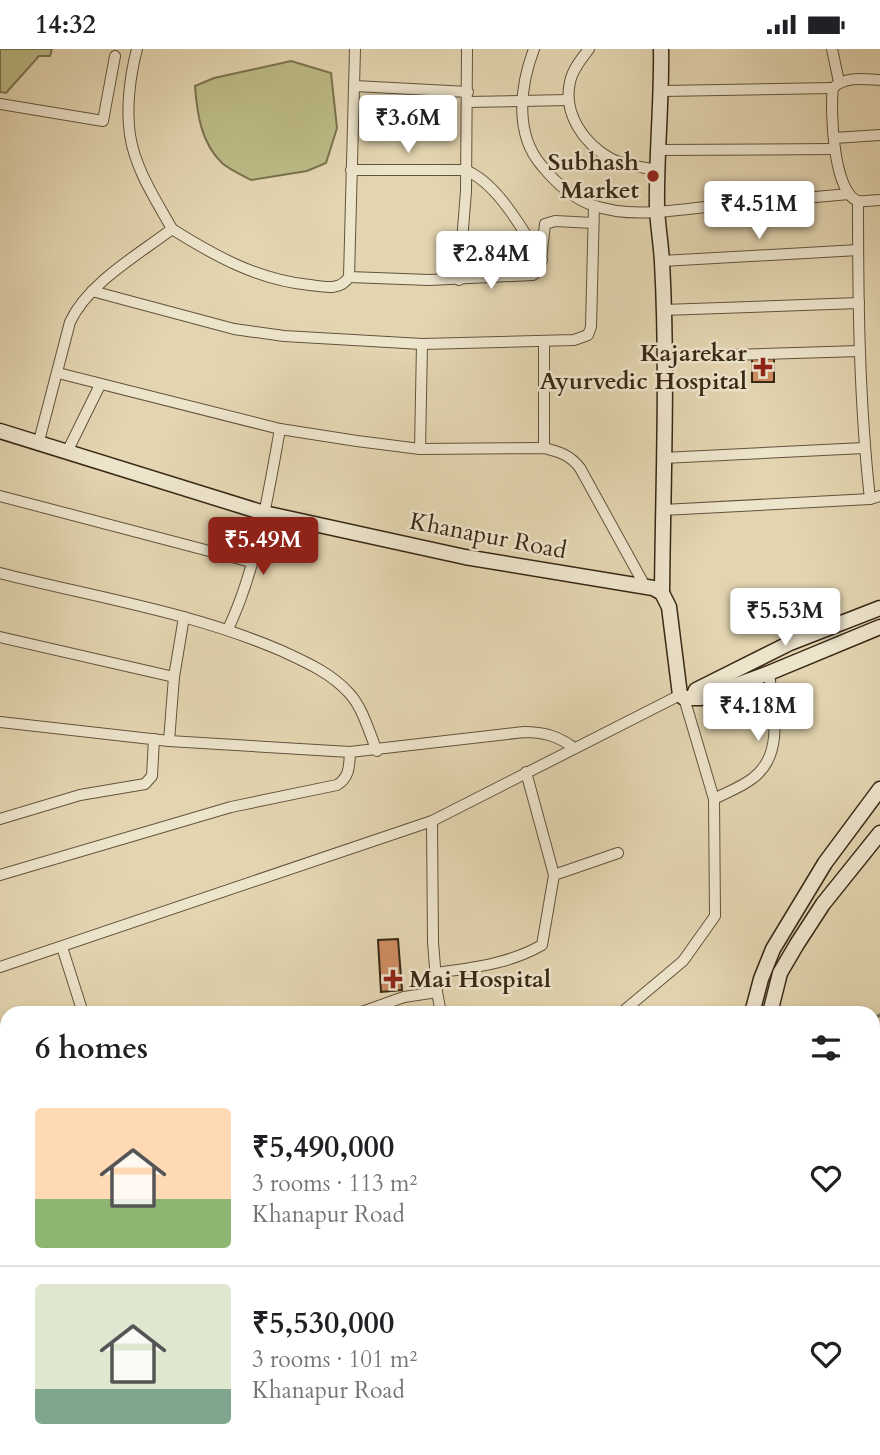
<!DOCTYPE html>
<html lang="en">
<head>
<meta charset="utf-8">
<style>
	body { margin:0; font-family:Cardo,serif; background:#f2f2f2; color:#202124; height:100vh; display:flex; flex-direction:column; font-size:26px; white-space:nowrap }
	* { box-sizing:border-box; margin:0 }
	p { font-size:23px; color:#757577 }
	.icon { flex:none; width:38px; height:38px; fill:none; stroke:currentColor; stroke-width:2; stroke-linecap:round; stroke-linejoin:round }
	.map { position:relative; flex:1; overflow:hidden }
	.details { position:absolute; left:0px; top:957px; width:880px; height:450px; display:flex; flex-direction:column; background:#fff; border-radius:21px 21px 0 0; box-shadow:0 4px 10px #0003 }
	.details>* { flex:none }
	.price { position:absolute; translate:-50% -60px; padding:0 16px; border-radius:7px; background:#fff; color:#222; font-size:23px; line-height:46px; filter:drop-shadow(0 2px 4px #0008) }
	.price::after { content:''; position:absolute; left:50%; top:42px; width:21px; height:16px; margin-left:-10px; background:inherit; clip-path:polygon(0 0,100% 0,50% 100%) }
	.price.on { background:#8f2418; color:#fff }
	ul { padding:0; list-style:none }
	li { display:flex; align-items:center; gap:21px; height:175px; padding:0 35px }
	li+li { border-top:2px solid #e0e0e0 }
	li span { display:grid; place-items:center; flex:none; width:196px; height:140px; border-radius:7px; color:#555 }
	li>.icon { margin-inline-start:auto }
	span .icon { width:84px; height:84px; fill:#fffc; stroke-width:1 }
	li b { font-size:30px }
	h2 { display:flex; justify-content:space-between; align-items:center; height:84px; padding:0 35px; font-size:30px }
	.status { display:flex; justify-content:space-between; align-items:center; height:49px; padding:0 35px; background:#fff; direction:ltr }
	.status svg { height:19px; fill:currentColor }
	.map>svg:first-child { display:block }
</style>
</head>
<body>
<div class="status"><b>14:32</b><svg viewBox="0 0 49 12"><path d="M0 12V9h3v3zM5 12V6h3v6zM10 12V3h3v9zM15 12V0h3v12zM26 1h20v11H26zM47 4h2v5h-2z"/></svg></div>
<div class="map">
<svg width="880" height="1406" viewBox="0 0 880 1406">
	<rect width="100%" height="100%" fill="#e3d5b0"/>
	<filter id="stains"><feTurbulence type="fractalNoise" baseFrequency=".00286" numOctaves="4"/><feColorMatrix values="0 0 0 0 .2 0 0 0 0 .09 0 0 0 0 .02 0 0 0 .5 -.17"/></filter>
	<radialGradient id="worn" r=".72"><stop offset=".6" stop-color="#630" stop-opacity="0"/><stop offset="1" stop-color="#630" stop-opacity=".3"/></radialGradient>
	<!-- green -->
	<g fill="#bcbb86" stroke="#7a724e" stroke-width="2">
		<polygon points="0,0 52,0 50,7 39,7 6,44 0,43"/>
		<path d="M291,12L331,24L337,79L326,114L307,122L251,131C242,126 230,121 222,114C201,94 197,64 195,37L214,29Z"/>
	</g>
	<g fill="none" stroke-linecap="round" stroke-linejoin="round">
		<!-- stream -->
		<g stroke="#717e74" stroke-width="3.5">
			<polyline points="873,970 880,966"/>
			<polyline points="663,1406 671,1400"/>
		</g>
	</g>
	<!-- building -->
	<g fill="#ce8c62" stroke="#382815" stroke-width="2">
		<rect x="752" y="309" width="22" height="24"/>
		<polygon points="398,890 402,941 381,943 378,891"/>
	</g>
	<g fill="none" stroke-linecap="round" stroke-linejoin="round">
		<defs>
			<g id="street">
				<path d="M534,0C520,37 514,85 542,117C556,134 572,149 592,156C631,170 675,161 715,157C760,153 804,149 849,145"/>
				<path d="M589,0C582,9 572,21 570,33C563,64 583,94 610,109C624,117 642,118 657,121"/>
				<polyline points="832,0 839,33"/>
				<path d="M880,31C864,30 845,27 833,39C830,60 833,144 858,152C864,153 874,151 880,151"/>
				<polyline points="355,37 468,43"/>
				<polyline points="662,42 833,39"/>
				<polyline points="468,53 568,51"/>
				<polyline points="0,55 103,72 115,7"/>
				<polyline points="834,89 880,86"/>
				<polyline points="658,101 835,100"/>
				<path d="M351,121H465C498,134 523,182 542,211"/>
				<path d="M858,152C858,251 859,351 870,450"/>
				<path d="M172,180C215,207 258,231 310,236C325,238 340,242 349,228L355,0"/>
				<polyline points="662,212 858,201"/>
				<polyline points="349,228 429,231 533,226 540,220 545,175 555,172 593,174"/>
				<polyline points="459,231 466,142 467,0"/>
				<polyline points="92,242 234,280 284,287 422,295 574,291 588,286 591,278 594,157"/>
				<polyline points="663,261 859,254"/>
				<polyline points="544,293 544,399"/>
				<polyline points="664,308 860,302"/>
				<path d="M58,324L280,380L357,392L420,400L544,399C560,403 570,406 580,419L645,537"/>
				<path d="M39,392L70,273C88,234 138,206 172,180C156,151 135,120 130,86C126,60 130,26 137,0"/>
				<polyline points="420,400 422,295"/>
				<polyline points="67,403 100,336"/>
				<polyline points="663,409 864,399"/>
				<polyline points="0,447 251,513"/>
				<polyline points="663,461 870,450 880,447"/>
				<path d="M0,524C94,548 192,563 282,602C306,613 331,624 349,644C363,659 369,683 377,702"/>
				<path d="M228,580C257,519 268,446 280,380"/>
				<polyline points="0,588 174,628"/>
				<path d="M0,673L169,692L350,703L524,683C544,683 557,687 573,698"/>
				<polyline points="169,692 174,628 184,568"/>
				<polyline points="526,723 554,826"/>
				<path d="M714,750C727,743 742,738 753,729C785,705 773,659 769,624"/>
				<polyline points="0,770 80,746 145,735 152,727 154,690"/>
				<polyline points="432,772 433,893 437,943 441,964"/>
				<path d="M0,826L231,758L337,736C350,728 349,717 350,703"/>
				<polyline points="62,898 83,964"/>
				<polyline points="0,918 432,772 680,646"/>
				<path d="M435,924C472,919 509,915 542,896L554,826L618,804"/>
				<polyline points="359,964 404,948 437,943"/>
				<polyline points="621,964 683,912 715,867 714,750 684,649"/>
				<polyline points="873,1145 880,1141"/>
				<polyline points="873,1159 880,1170"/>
				<polyline points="0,1174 7,1173"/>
				<polyline points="873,1269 880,1267"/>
				<polyline points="0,1334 7,1331"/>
				<polyline points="460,1400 463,1406"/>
				<polyline points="726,1401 727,1406"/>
			</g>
			<g id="secondary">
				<path d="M661,0C662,53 656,107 657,160C658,178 661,195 662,213C668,323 663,434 662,544"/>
				<polyline points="0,382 264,464 465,508 653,539 662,544 669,558 680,646 684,649 701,649 769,624 880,578"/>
				<polyline points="693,648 696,641 790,594 880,559"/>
				<polyline points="752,964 761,930 773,900 825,814 880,740"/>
				<polyline points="770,964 780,924 797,895 823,855 880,784"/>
				<polyline points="112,1406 137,1400"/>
				<polyline points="176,1406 200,1400"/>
			</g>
		</defs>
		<!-- street casing -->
		<use href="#street" stroke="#63533c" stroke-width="12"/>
		<!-- secondary casing -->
		<use href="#secondary" stroke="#382815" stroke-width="17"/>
		<!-- street -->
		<use href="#street" stroke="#ede4cc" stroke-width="10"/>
		<!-- secondary -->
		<use href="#secondary" stroke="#ede4cc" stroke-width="14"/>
	</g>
	<!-- markers -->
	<g fill="#8f2418" stroke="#ede4cc" stroke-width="2.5">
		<circle cx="653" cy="127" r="7"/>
		<path d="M759.5 307.5h7v7h7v7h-7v7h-7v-7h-7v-7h7z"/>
		<path d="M389.5 919.5h7v7h7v7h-7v7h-7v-7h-7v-7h7z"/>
	</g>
	<g text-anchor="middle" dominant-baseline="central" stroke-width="5" stroke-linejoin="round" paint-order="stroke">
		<!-- poi labels -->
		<g font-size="24" font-weight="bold" fill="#382815" stroke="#ede4cc" text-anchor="end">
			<text x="639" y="113">Subhash<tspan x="639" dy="28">Market</tspan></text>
			<text x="747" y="304">Kajarekar<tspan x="747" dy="28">Ayurvedic Hospital</tspan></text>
			<text x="409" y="930" text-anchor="start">Mai Hospital</text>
		</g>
		<!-- street labels -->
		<g font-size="24" fill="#382815" stroke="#ede4cc">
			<text transform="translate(488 487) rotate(11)">Khanapur Road</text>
		</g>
	</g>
	<rect width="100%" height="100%" filter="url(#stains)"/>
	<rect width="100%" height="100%" fill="url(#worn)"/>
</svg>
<b class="price" style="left:408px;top:106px">₹3.6M</b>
<b class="price" style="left:759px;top:192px">₹4.51M</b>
<b class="price" style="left:491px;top:242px">₹2.84M</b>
<b class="price on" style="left:263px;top:528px">₹5.49M</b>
<b class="price" style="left:785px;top:599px">₹5.53M</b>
<b class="price" style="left:758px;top:694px">₹4.18M</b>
<section class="details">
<h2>6 homes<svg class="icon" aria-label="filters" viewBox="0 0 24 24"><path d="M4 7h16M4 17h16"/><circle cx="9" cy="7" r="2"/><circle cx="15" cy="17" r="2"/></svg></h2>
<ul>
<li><span style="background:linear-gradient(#ffd9b3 65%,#8fb573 0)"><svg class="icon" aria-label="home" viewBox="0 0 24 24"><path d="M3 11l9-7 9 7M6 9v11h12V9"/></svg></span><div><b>₹5,490,000</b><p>3 rooms · 113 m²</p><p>Khanapur Road</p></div><svg class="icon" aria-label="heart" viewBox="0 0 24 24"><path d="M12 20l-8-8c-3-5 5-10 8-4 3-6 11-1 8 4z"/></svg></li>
<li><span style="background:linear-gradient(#dfe7d0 75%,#7fa58c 0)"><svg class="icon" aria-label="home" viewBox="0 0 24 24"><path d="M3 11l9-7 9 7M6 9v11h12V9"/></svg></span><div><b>₹5,530,000</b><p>3 rooms · 101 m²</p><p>Khanapur Road</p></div><svg class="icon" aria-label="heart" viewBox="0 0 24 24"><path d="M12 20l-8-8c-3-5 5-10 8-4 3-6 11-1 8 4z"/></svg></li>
</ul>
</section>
</div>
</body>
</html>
